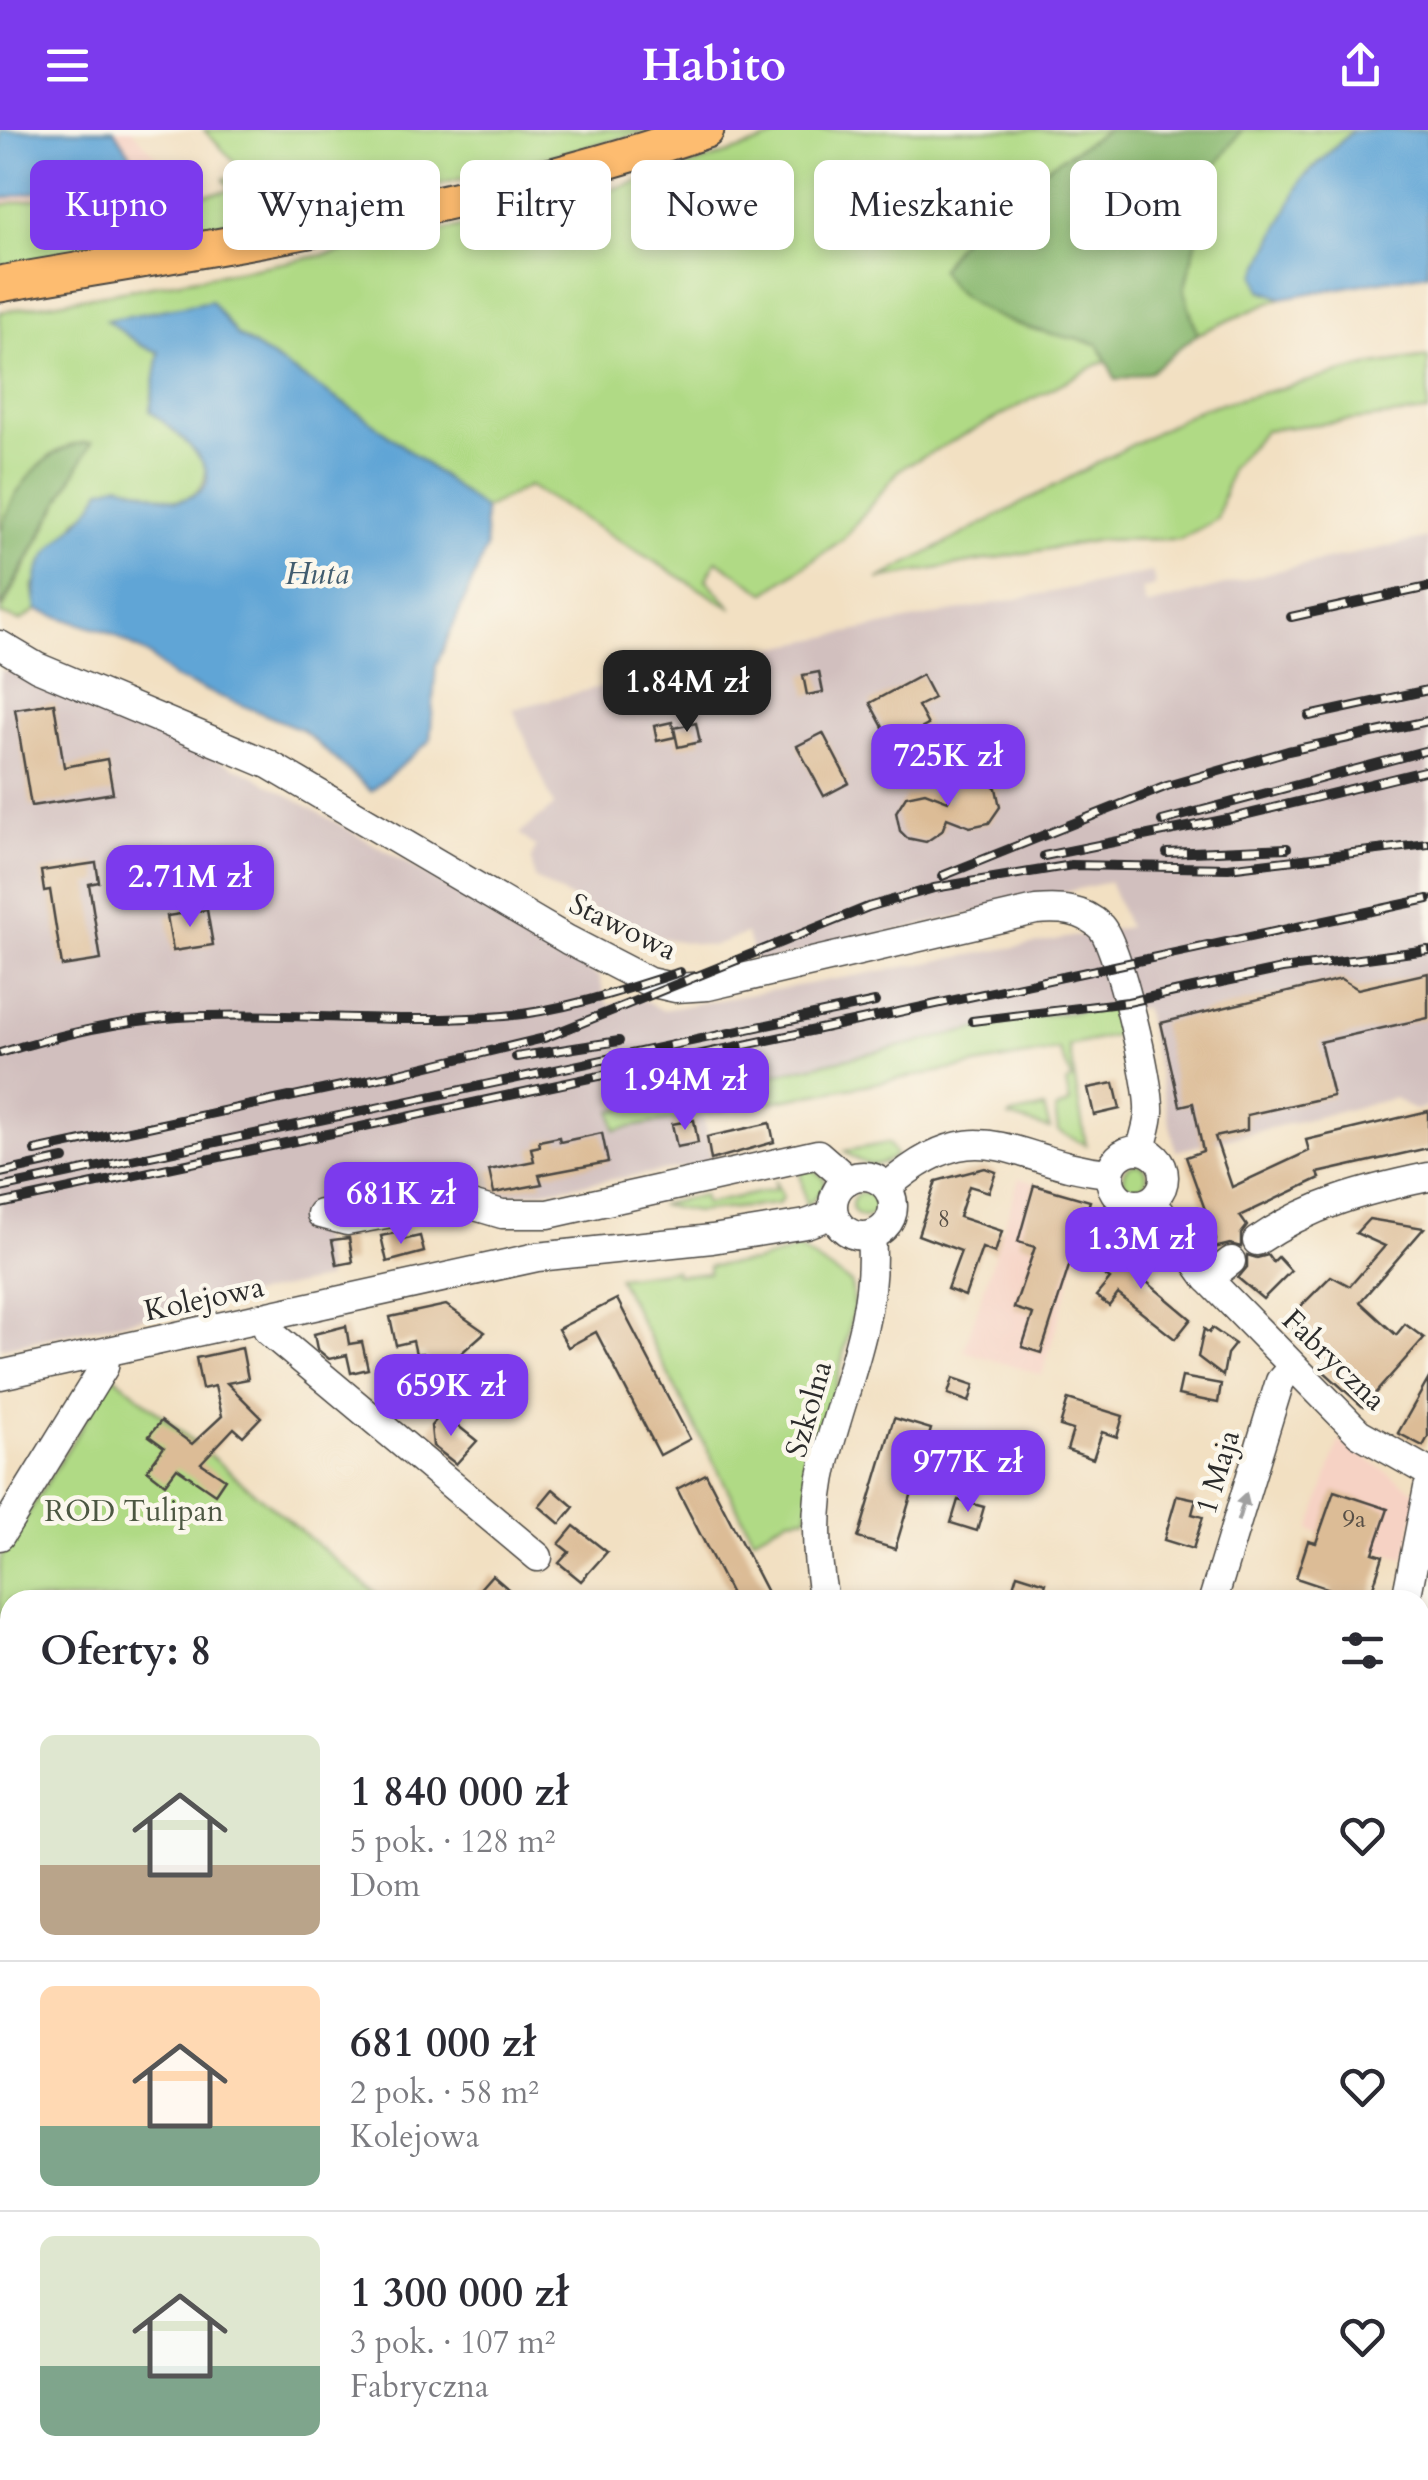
<!DOCTYPE html>
<html lang="pl">
<head>
<meta charset="utf-8">
<style>
	body { margin:0; font-family:Cardo,serif; background:#f7f7f7; color:#2b2b33; height:100vh; display:flex; flex-direction:column; font-size:38px; white-space:nowrap }
	* { box-sizing:border-box; margin:0 }
	p { font-size:32px; color:#7c7c81 }
	.icon { flex:none; width:55px; height:55px; fill:none; stroke:currentColor; stroke-width:2; stroke-linecap:round; stroke-linejoin:round }
	.map { position:relative; flex:1; overflow:hidden }
	.details { position:absolute; left:0px; top:1460px; width:1430px; height:890px; display:flex; flex-direction:column; background:#fff; border-radius:30px 30px 0 0; box-shadow:0 5px 15px #0003 }
	.details>* { flex:none }
	.top-card { position:absolute; left:30px; top:30px; width:1370px; height:90px; display:flex; gap:20px }
	.price { position:absolute; translate:-50% -85px; padding:0 22px; border-radius:20px; background:#7c3aed; color:#fff; font-size:32px; line-height:65px; filter:drop-shadow(0 2px 5px #0008) }
	.price::after { content:''; position:absolute; left:50%; top:60px; width:30px; height:22px; margin-left:-15px; background:inherit; clip-path:polygon(0 0,100% 0,50% 100%) }
	.price.on { background:#222; color:#fff }
	ul { padding:0; list-style:none }
	li { display:flex; align-items:center; gap:30px; height:250px; padding:0 40px }
	li+li { border-top:2px solid #e1e1e2 }
	li span { display:grid; place-items:center; flex:none; width:280px; height:200px; border-radius:15px; color:#555 }
	li>.icon { margin-inline-start:auto }
	span .icon { width:120px; height:120px; fill:#fffc; stroke-width:1 }
	li b { font-size:42px }
	h2 { display:flex; justify-content:space-between; align-items:center; height:120px; padding:0 40px; font-size:42px }
	.tag { padding:0 35px; border-radius:15px; background:#fff; box-shadow:0 5px 15px #0003; font-size:35px; line-height:90px }
	.tag.on { background:#7c3aed; color:#fff }
	header { display:flex; justify-content:space-between; align-items:center; height:130px; padding:0 40px; background:#7c3aed; color:#fff; font-size:45px; font-weight:800 }
	.map>svg:first-child { display:block }
</style>
</head>
<body>
<header><svg class="icon" aria-label="menu" viewBox="0 0 24 24"><path d="M4 6h16M4 12h16M4 18h16"/></svg>Habito<svg class="icon" aria-label="share" viewBox="0 0 24 24"><path d="M12 15V3M7 8l5-5 5 5M5 13v7h14v-7"/></svg></header>
<div class="map">
<svg width="1428" height="2350" viewBox="0 0 1428 2350">
	<rect width="100%" height="100%" fill="#fbf7ec"/>
	<filter id="ink" filterUnits="userSpaceOnUse"><feTurbulence type="fractalNoise" baseFrequency=".01" numOctaves="2"/><feDisplacementMap in="SourceGraphic" scale="20" xChannelSelector="R" yChannelSelector="G"/><feConvolveMatrix kernelMatrix="1 2 1 2 8 2 1 2 1" color-interpolation-filters="sRGB"/></filter>
	<filter id="wash" filterUnits="userSpaceOnUse"><feTurbulence type="fractalNoise" baseFrequency=".0048" numOctaves="4" result="noise"/><feDisplacementMap in="SourceGraphic" scale="40" xChannelSelector="R" yChannelSelector="G"/><feGaussianBlur stdDeviation="2.25" result="paint"/><feColorMatrix in="noise" values="0 0 0 0 0 0 0 0 0 0 0 0 0 0 0 0 0 1.4 0 .05"/><feComposite in="paint" operator="in"/></filter>
	<g filter="url(#wash)">
		<rect width="100%" height="100%" fill="#f2e0c2"/>
		<!-- built -->
		<g fill="#f6d2c4">
			<polygon points="0,0 132,0 173,44 0,75"/>
			<polygon points="1019,1048 1093,1073 1042,1245 964,1221"/>
			<polygon points="1339,1311 1418,1363 1406,1429 1310,1400"/>
			<polygon points="1420,1653 1428,1656 1428,2049 1420,2064"/>
		</g>
		<!-- industrial -->
		<polygon fill="#d1bfbe" points="1428,408 1428,977 1414,980 1395,968 1176,1021 1144,878 1116,882 1120,905 703,984 712,1033 491,1069 485,1037 314,1072 327,1149 0,1218 0,540 24,545 249,643 551,815 599,847 608,875 635,865 662,880 1128,797 1109,752 757,833 746,804 711,816 636,804 535,749 531,729 536,717 519,704 554,676 513,579 686,535 1152,442 1156,456 1142,460 1146,476 1284,439"/>
		<!-- green -->
		<g fill="#b0da85" stroke="#6e8258" stroke-width="2.5">
			<polygon points="204,0 653,0 398,65 260,91 253,82 226,88 237,102 0,142 0,75 173,44 176,55 196,60 200,65 231,60 224,49 245,43"/>
			<path d="M794,0H1108L996,70L1036,200L1098,214L1106,230L900,339L843,409L765,463L717,430L706,449L733,479L529,356L484,379L365,287L237,205L211,172L108,190L142,216L159,222L150,280C170,297 223,328 200,358C196,364 188,369 180,370C162,372 123,361 102,359L94,377L78,389L33,456L37,480L20,491L0,484L91,313C40,313 20,362 0,401V182C268,135 538,97 794,0Z"/>
			<polygon points="1242,0 1353,0 1302,49 1261,160 1281,168 1197,204 1184,161 1215,37"/>
			<polygon points="1428,227 1428,282 1265,300 1231,338 1217,389 1180,409 1099,410 878,449 1200,279 1367,236"/>
			<polygon points="1112,878 1118,905 1069,916 1086,1015 1058,1001 1055,980 1070,973 1066,954 1072,949 1059,920 615,1000 612,981 1035,886"/>
			<polygon points="1044,978 1050,999 1009,987 1011,985"/>
			<path d="M888,1013L896,1025C878,1040 862,1036 845,1021Z"/>
			<circle cx="1135" cy="1046" r="12"/>
			<polygon points="810,1037 824,1048 825,1058 806,1076 800,1041"/>
			<polygon points="774,1050 783,1067 778,1074 695,1082 659,1075 703,1065 705,1074 776,1059"/>
			<circle cx="864" cy="1075" r="12"/>
			<polygon points="799,1119 851,1153 854,1177 807,1386 789,1388 753,1408 618,1147 675,1140 676,1145 709,1143 709,1136 754,1132"/>
			<polygon points="113,1245 384,1470 10,1470 10,2237 0,2234 0,1429"/>
			<polygon points="1420,1659 1428,1661 1428,1864 1420,1861"/>
		</g>
		<!-- forest -->
		<g fill="#8cba72" stroke="#5c724e" stroke-width="2.5">
			<path d="M1108,0H1242L1215,37L1184,160L1197,204L1150,242L1116,250L1098,214C1045,202 968,191 940,140C984,68 1038,43 1108,0Z"/>
			<path d="M92,312L0,479C0,455 0,422 1,400C13,358 47,314 92,312Z"/>
		</g>
		<!-- water -->
		<g fill="#61a5d6" stroke="#466880" stroke-width="2.5">
			<polygon points="0,0 114,0 142,41 0,69"/>
			<polygon points="1353,0 1428,0 1428,143 1281,168 1261,160 1256,145 1302,49"/>
			<path d="M211,171L237,205L365,287L484,379L486,419L436,536L430,611L371,661L301,599L174,548L150,526L112,504L37,480C24,415 81,406 102,359L120,354L176,371C249,356 174,300 150,281L159,222L142,216L106,190Z"/>
		</g>
		<g fill="none" stroke-linecap="round" stroke-linejoin="round">
			<!-- stream -->
			<polyline stroke="#61a5d6" stroke-width="6" points="0,2267 10,2270"/>
		</g>
		<g id="blocks">
			<!-- building -->
			<g fill="#dcbc96">
				<polygon points="819,542 823,562 807,565 803,545"/>
				<polygon points="922,545 934,568 918,576 928,595 892,614 870,573"/>
				<polygon points="54,573 64,637 107,629 113,663 31,676 15,579"/>
				<polygon points="672,592 675,607 657,611 654,596"/>
				<polygon points="696,593 700,612 678,617 674,598"/>
				<polygon points="823,603 849,653 824,666 797,616"/>
				<polygon points="970,647 989,651 996,658 1000,677 989,693 970,697 947,688 942,701 926,712 907,708 900,701 896,682 906,666 925,662 948,671 954,658"/>
				<polygon points="96,733 99,752 89,754 101,830 62,836 50,760 44,761 41,741"/>
				<polygon points="207,780 213,815 173,821 167,786"/>
				<polygon points="1428,843 1428,888 1320,912 1333,966 1247,985 1247,1000 1215,1007 1232,1057 1309,1021 1306,1010 1428,981 1428,1018 1318,1043 1320,1048 1240,1086 1247,1096 1241,1104 1241,1117 1230,1114 1214,1118 1216,1110 1186,1027 1203,1021 1193,973 1180,976 1161,893 1341,849 1358,859"/>
				<polygon points="1114,953 1120,979 1094,985 1088,958"/>
				<polygon points="694,990 698,1013 677,1017 672,994"/>
				<polygon points="770,993 774,1012 711,1030 707,1007"/>
				<polygon points="602,1003 608,1032 539,1045 542,1054 494,1063 489,1040 534,1031 531,1018 540,1016 539,1011 559,1007 560,1012"/>
				<polygon points="985,1038 996,1042 989,1062 969,1056 959,1087 1002,1101 995,1123 982,1118 965,1166 947,1159 961,1121 918,1105 936,1051"/>
				<polygon points="1034,1055 1090,1071 1041,1223 1022,1217 1033,1184 1014,1178 1035,1117 1018,1112"/>
				<polygon points="1369,1089 1424,1098 1360,1172 1396,1205 1405,1194 1424,1208 1363,1277 1321,1239 1325,1235 1285,1192 1331,1146 1350,1156 1385,1116 1356,1103"/>
				<polygon points="400,1102 402,1110 420,1106 424,1122 387,1132 381,1106"/>
				<polygon points="349,1108 353,1132 337,1135 332,1110"/>
				<polygon points="1128,1111 1146,1123 1135,1142 1191,1189 1175,1209 1118,1164 1109,1176 1096,1166 1110,1149 1104,1145"/>
				<polygon points="1247,1125 1257,1128 1268,1125 1273,1132 1278,1127 1291,1141 1263,1169 1238,1148 1247,1137"/>
				<polygon points="617,1169 690,1309 660,1325 596,1202 568,1217 558,1199"/>
				<polygon points="446,1175 485,1202 440,1242 423,1223 416,1224 413,1211 396,1215 390,1187"/>
				<polygon points="346,1196 349,1214 362,1212 368,1239 351,1243 347,1225 329,1229 317,1219 314,1204"/>
				<polygon points="1212,1198 1235,1214 1227,1224 1223,1246 1198,1227 1204,1199 1209,1203"/>
				<polygon points="242,1218 248,1249 227,1253 261,1287 243,1306 234,1298 201,1333 225,1349 215,1364 177,1338 165,1354 147,1340 164,1317 149,1306 161,1291 192,1314 222,1286 215,1256 202,1259 196,1228"/>
				<polygon points="1182,1247 1221,1254 1218,1273 1178,1265"/>
				<polygon points="953,1248 974,1255 969,1272 948,1264"/>
				<polygon points="1428,1250 1428,1307 1423,1316 1398,1303"/>
				<polygon points="1068,1269 1123,1286 1117,1307 1102,1302 1093,1329 1067,1320 1073,1300 1060,1296"/>
				<polygon points="442,1283 477,1311 456,1334 433,1316 431,1296"/>
				<polygon points="894,1288 931,1299 895,1419 858,1408"/>
				<polygon points="706,1344 771,1470 734,1470 677,1359"/>
				<polygon points="553,1359 574,1377 560,1394 539,1376"/>
				<polygon points="1334,1361 1388,1379 1373,1423 1383,1426 1369,1470 1328,1470 1332,1460 1296,1448 1308,1411 1316,1413"/>
				<polygon points="1177,1365 1196,1369 1192,1384 1203,1387 1193,1419 1164,1410"/>
				<polygon points="958,1370 984,1377 977,1401 951,1393"/>
				<polygon points="574,1396 607,1422 581,1451 559,1433 569,1422 559,1414"/>
				<polygon points="1017,1444 1046,1453 1041,1470 1009,1470"/>
				<polygon points="492,1445 521,1470 470,1470"/>
			</g>
		</g>
	</g>
	<g filter="url(#ink)">
		<use href="#blocks" fill-opacity="0" stroke="#494642" stroke-width="2.5"/>
		<g fill="none" stroke-linecap="round" stroke-linejoin="round">
			<defs>
				<g id="minor">
					<path d="M0,515L37,537L268,634L568,810L649,852L676,858L708,856L1036,780C1060,778 1083,779 1101,797C1118,816 1151,954 1149,982C1149,994 1143,1008 1141,1020"/>
					<circle cx="1137" cy="1047" r="27"/>
					<circle cx="863" cy="1076" r="30"/>
					<path d="M887,1057C980,975 1012,1034 1109,1043"/>
					<polyline points="1152,1071 1208,1149 1359,1303 1428,1342"/>
					<polyline points="321,1084 347,1091 458,1071 502,1084 548,1084 818,1024 848,1050"/>
					<path d="M1257,1111C1311,1074 1365,1060 1428,1047"/>
					<polyline points="1208,1149 1231,1131"/>
					<polyline points="265,1190 268,1201 538,1427"/>
					<polyline points="0,1245 537,1127 712,1109 806,1094 834,1084"/>
					<polyline points="0,1406 104,1237 106,1223"/>
					<path d="M824,1470C815,1424 814,1378 825,1332C844,1255 878,1186 871,1106"/>
					<polyline points="1213,1470 1280,1251 1292,1237"/>
					<polyline points="1406,1470 1428,1358"/>
					<polyline points="0,2289 10,2291"/>
					<polyline points="1317,2340 1326,2350"/>
					<polyline points="229,2350 236,2340"/>
					<polyline points="924,2350 929,2340"/>
				</g>
				<path id="major" d="M0,154C237,113 478,78 706,0"/>
			</defs>
			<!-- minor casing -->
			<use href="#minor" stroke="#494642" stroke-width="31"/>
			<!-- major casing -->
			<use href="#major" stroke="#494642" stroke-width="39"/>
			<!-- minor -->
			<use href="#minor" stroke="#fff" stroke-width="28"/>
			<!-- major -->
			<use href="#major" stroke="#fdbc70" stroke-width="35"/>
			<defs>
				<g id="rail">
					<polyline points="1291,487 1428,457"/>
					<polyline points="1309,586 1428,560"/>
					<polyline points="1162,691 1428,620"/>
					<polyline points="1167,723 1287,718"/>
					<polyline points="1044,726 1228,689 1428,640"/>
					<polyline points="942,746 1167,656 1288,621 1428,591"/>
					<polyline points="972,891 1128,872 1282,839 1428,820"/>
					<path d="M0,923C58,905 117,891 178,887C287,881 395,895 504,886C563,881 624,860 680,842"/>
					<polyline points="516,927 619,911"/>
					<polyline points="396,944 544,908 868,777 934,758 1072,735 1228,738 1428,714"/>
					<polyline points="35,1021 407,942"/>
					<polyline points="0,1043 64,1029"/>
					<polyline points="0,1058 875,872"/>
					<polyline points="0,1074 1428,769"/>
				</g>
			</defs>
			<!-- rail casing -->
			<use href="#rail" stroke="#2b2b2b" stroke-width="10"/>
			<!-- rail -->
			<use href="#rail" stroke="#fbf7ec" stroke-width="6" stroke-dasharray="19" stroke-linecap="butt"/>
		</g>
		<!-- one-way arrows -->
		<defs><path id="oneway-solid" d="M-6-.8H1V-3.2L6.5 0L1 3.2V.8H-6Z" transform="scale(2.5)"/></defs>
		<use fill="#a0a0a0" href="#oneway-solid" transform="translate(1242 1377) rotate(-73)"/>
	</g>
	<g text-anchor="middle" dominant-baseline="central" stroke-width="9" stroke-linejoin="round" paint-order="stroke">
		<!-- number labels -->
		<g font-size="25" fill="#574f46">
			<text x="944" y="1089">8</text>
			<text x="1354" y="1389">9a</text>
		</g>
		<!-- street labels -->
		<g font-size="30" fill="#2b2b2b" stroke="#fbf7ec">
			<text transform="translate(623 797) rotate(26)">Stawowa</text>
			<text transform="translate(204 1169) rotate(-12)">Kolejowa</text>
			<text transform="translate(1334 1230) rotate(44)">Fabryczna</text>
			<text transform="translate(809 1279) rotate(-74)">Szkolna</text>
			<text transform="translate(1218 1342) rotate(-73)">1 Maja</text>
		</g>
		<!-- park labels -->
		<g font-size="30" fill="#4c5742" stroke="#fbf7ec">
			<text x="134" y="1381">ROD Tulipan</text>
		</g>
		<!-- water labels -->
		<g font-size="32" font-style="italic" fill="#415c6f" stroke="#fbf7ec">
			<text x="317" y="444">Huta</text>
		</g>
	</g>
</svg>
<b class="price on" style="left:687px;top:605px">1.84M zł</b>
<b class="price" style="left:948px;top:679px">725K zł</b>
<b class="price" style="left:190px;top:800px">2.71M zł</b>
<b class="price" style="left:685px;top:1003px">1.94M zł</b>
<b class="price" style="left:401px;top:1117px">681K zł</b>
<b class="price" style="left:1141px;top:1162px">1.3M zł</b>
<b class="price" style="left:451px;top:1309px">659K zł</b>
<b class="price" style="left:968px;top:1385px">977K zł</b>
<div class="top-card">
<a class="tag on">Kupno</a>
<a class="tag">Wynajem</a>
<a class="tag">Filtry</a>
<a class="tag">Nowe</a>
<a class="tag">Mieszkanie</a>
<a class="tag">Dom</a>
</div>
<section class="details">
<h2>Oferty: 8<svg class="icon" aria-label="filters" viewBox="0 0 24 24"><path d="M4 7h16M4 17h16"/><circle cx="9" cy="7" r="2"/><circle cx="15" cy="17" r="2"/></svg></h2>
<ul>
<li><span style="background:linear-gradient(#dfe7d0 65%,#b9a48a 0)"><svg class="icon" aria-label="home" viewBox="0 0 24 24"><path d="M3 11l9-7 9 7M6 9v11h12V9"/></svg></span><div><b>1 840 000 zł</b><p>5 pok. · 128 m²</p><p>Dom</p></div><svg class="icon" aria-label="heart" viewBox="0 0 24 24"><path d="M12 20l-8-8c-3-5 5-10 8-4 3-6 11-1 8 4z"/></svg></li>
<li><span style="background:linear-gradient(#ffd9b3 70%,#7fa58c 0)"><svg class="icon" aria-label="home" viewBox="0 0 24 24"><path d="M3 11l9-7 9 7M6 9v11h12V9"/></svg></span><div><b>681 000 zł</b><p>2 pok. · 58 m²</p><p>Kolejowa</p></div><svg class="icon" aria-label="heart" viewBox="0 0 24 24"><path d="M12 20l-8-8c-3-5 5-10 8-4 3-6 11-1 8 4z"/></svg></li>
<li><span style="background:linear-gradient(#dfe7d0 65%,#7fa58c 0)"><svg class="icon" aria-label="home" viewBox="0 0 24 24"><path d="M3 11l9-7 9 7M6 9v11h12V9"/></svg></span><div><b>1 300 000 zł</b><p>3 pok. · 107 m²</p><p>Fabryczna</p></div><svg class="icon" aria-label="heart" viewBox="0 0 24 24"><path d="M12 20l-8-8c-3-5 5-10 8-4 3-6 11-1 8 4z"/></svg></li>
</ul>
</section>
</div>
</body>
</html>
